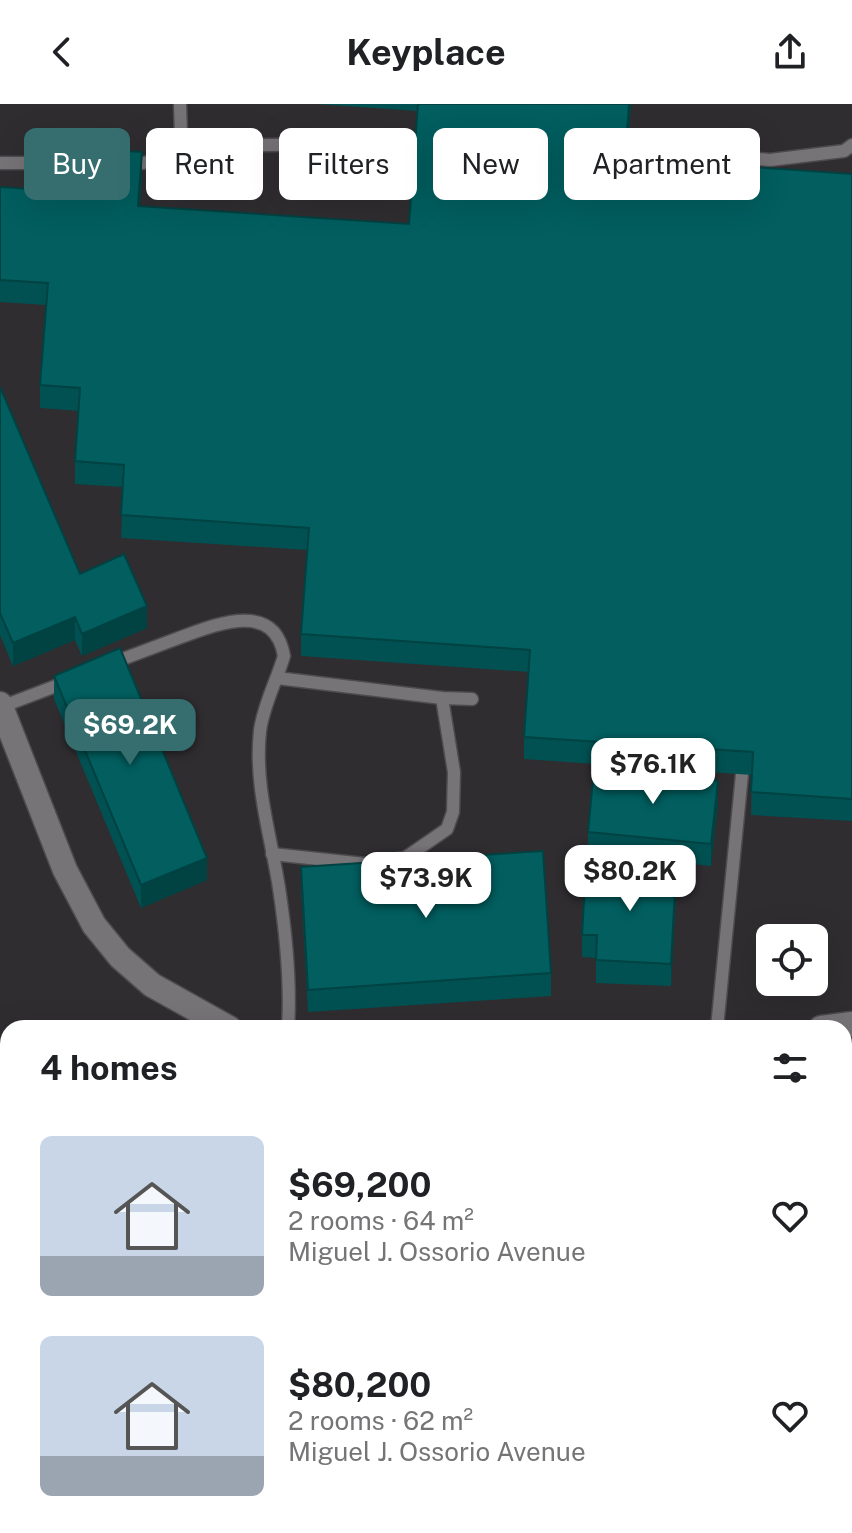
<!DOCTYPE html>
<html lang="en">
<head>
<meta charset="utf-8">
<style>
	body { margin:0; font-family:"Public Sans",sans-serif; background:#f6f6f6; color:#202124; height:100vh; display:flex; flex-direction:column; font-size:30px; white-space:nowrap }
	* { box-sizing:border-box; margin:0 }
	p { font-size:26px; color:#757577 }
	.icon { flex:none; width:44px; height:44px; fill:none; stroke:currentColor; stroke-width:2; stroke-linecap:round; stroke-linejoin:round }
	.map { position:relative; flex:1; overflow:hidden }
	.panel { position:absolute; left:0px; top:916px; width:852px; height:514px; display:flex; flex-direction:column; background:#fff; border-radius:24px 24px 0 0; box-shadow:0 8px 32px #0002 }
	.panel>* { flex:none }
	.banner { position:absolute; left:24px; top:24px; width:804px; height:72px; display:flex; gap:16px }
	.controls { position:absolute; left:756px; top:820px; display:grid; gap:16px }
	.controls a { display:grid; place-items:center; width:72px; height:72px; border-radius:12px; background:#fff; box-shadow:0 8px 32px #0002; font-size:40px }
	.price { position:absolute; translate:-50% -68px; padding:0 18px; border-radius:16px; background:#fff; color:#222; font-size:26px; line-height:52px; filter:drop-shadow(0 2px 4px #0008) }
	.price::after { content:''; position:absolute; left:50%; top:48px; width:24px; height:18px; margin-left:-12px; background:inherit; clip-path:polygon(0 0,100% 0,50% 100%) }
	.price.selected { background:#366e70; color:#fff }
	ul { padding:0; list-style:none }
	li { display:flex; align-items:center; gap:24px; height:200px; padding:0 40px }
	li span { display:grid; place-items:center; flex:none; width:224px; height:160px; border-radius:12px; color:#555 }
	li>.icon { margin-inline-start:auto }
	span .icon { width:96px; height:96px; fill:#fffc; stroke-width:1 }
	li b { font-size:34px }
	h2 { display:flex; justify-content:space-between; align-items:center; height:96px; padding:0 40px; font-size:34px }
	.tag { padding:0 28px; border-radius:12px; background:#fff; box-shadow:0 8px 32px #0002; font-size:28px; line-height:72px }
	.tag.selected { background:#366e70; color:#fff }
	header { display:flex; justify-content:space-between; align-items:center; height:104px; padding:0 40px; background:#fff; font-size:36px; font-weight:700 }
	.map>svg:first-child { display:block }
</style>
</head>
<body>
<header><svg class="icon" aria-label="back" viewBox="0 0 24 24"><path d="M15 5l-7 7 7 7"/></svg>Keyplace<svg class="icon" aria-label="share" viewBox="0 0 24 24"><path d="M12 15V3M7 8l5-5 5 5M5 13v7h14v-7"/></svg></header>
<div class="map">
<svg width="852" height="1429" viewBox="0 0 852 1429">
	<rect width="100%" height="100%" fill="#2f2d30"/>
	<g fill="none" stroke-linecap="round" stroke-linejoin="round">
		<!-- river -->
		<g stroke="#26012f" stroke-width="46">
			<polyline points="0,967 8,976"/>
			<polyline points="401,1422 402,1429"/>
		</g>
		<defs>
			<g id="service">
				<polyline points="180,0 181,31 196,42 407,39"/>
				<polyline points="629,44 770,56 844,47 852,41"/>
				<polyline points="0,59 76,59"/>
				<polyline points="127,61 158,57 190,38"/>
				<path d="M112,559C133,551 155,543 176,535C212,522 274,494 284,552C277,576 263,602 260,627C254,681 271,732 279,784C286,830 291,878 288,924"/>
				<polyline points="277,574 442,594 472,595"/>
				<polyline points="1,603 69,577"/>
				<polyline points="272,750 365,760 405,754 447,725 453,708 454,668 442,594"/>
				<polyline points="717,924 742,670"/>
			</g>
			<g id="minor">
				<polyline points="0,600 65,766 94,821 120,853 152,881 229,924"/>
				<polyline points="821,924 852,920"/>
				<polyline points="0,1193 8,1200"/>
				<polyline points="844,1250 852,1249"/>
				<polyline points="844,1373 852,1371"/>
				<polyline points="237,1422 240,1429"/>
				<polyline points="672,1429 672,1422"/>
			</g>
		</defs>
		<!-- service casing -->
		<use href="#service" stroke="#4d4b4e" stroke-width="15"/>
		<!-- minor casing -->
		<use href="#minor" stroke="#4d4b4e" stroke-width="27"/>
		<!-- service -->
		<use href="#service" stroke="#777477" stroke-width="12"/>
		<!-- minor -->
		<use href="#minor" stroke="#777477" stroke-width="24"/>
	</g>
	<!-- wall -->
	<g fill="#025152">
		<polygon points="316,0 631,0 627,54 852,70 852,717 751,711 752,671 524,655 524,633 529,568 301,552 301,530 307,446 121,434 123,383 75,380 75,357 79,307 40,304 40,281 46,201 0,198 0,83 61,87 142,71 140,102 409,120 417,7"/>
		<polygon points="0,283 80,470 147,524 82,552 75,536 13,562 0,531"/>
		<polygon points="54,572 207,776 141,804 54,595"/>
		<polygon points="718,699 711,762 588,750 588,728"/>
		<polygon points="301,763 551,869 551,892 308,908 301,785"/>
		<polygon points="676,789 671,882 596,879 596,854 582,853 582,831"/>
	</g>
	<!-- shaded-wall -->
	<g fill="#014242">
		<polygon points="629,0 631,0 625,77 625,54"/>
		<polygon points="142,48 142,71 138,124 138,102"/>
		<polygon points="147,502 147,524 82,552 82,530"/>
		<polygon points="75,513 75,536 13,562 13,539"/>
		<polygon points="718,677 718,699 711,762 711,740"/>
		<polygon points="207,754 207,776 141,804 141,781"/>
		<polygon points="676,766 676,789 671,882 671,860"/>
	</g>
	<!-- building -->
	<g fill="#025e5f" stroke="#014242" stroke-width="2">
		<polygon points="418,0 629,0 625,54 852,70 852,695 751,688 753,648 524,633 530,546 301,530 309,424 121,411 124,361 75,357 80,284 40,281 48,179 0,176 0,83 61,87 64,43 142,48 138,102 409,120"/>
		<polygon points="0,283 80,470 124,450 147,502 82,530 75,513 13,539 0,509"/>
		<polygon points="120,544 207,754 141,781 54,572"/>
		<polygon points="594,665 718,677 711,740 588,728"/>
		<polygon points="543,747 551,869 308,886 301,763"/>
		<polygon points="586,762 676,766 671,860 596,856 597,831 582,831"/>
		<rect x="569" y="1422" width="53" height="7"/>
	</g>
</svg>
<div class="controls">
<a><svg class="icon" aria-label="locate" viewBox="0 0 24 24"><circle cx="12" cy="12" r="6"/><path d="M12 2v4M12 18v4M2 12h4M18 12h4"/></svg></a>
</div>
<b class="price selected" style="left:130px;top:663px">$69.2K</b>
<b class="price" style="left:653px;top:702px">$76.1K</b>
<b class="price" style="left:630px;top:809px">$80.2K</b>
<b class="price" style="left:426px;top:816px">$73.9K</b>
<div class="banner">
<a class="tag selected">Buy</a>
<a class="tag">Rent</a>
<a class="tag">Filters</a>
<a class="tag">New</a>
<a class="tag">Apartment</a>
</div>
<section class="panel">
<h2>4 homes<svg class="icon" aria-label="filters" viewBox="0 0 24 24"><path d="M4 7h16M4 17h16"/><circle cx="9" cy="7" r="2"/><circle cx="15" cy="17" r="2"/></svg></h2>
<ul>
<li><span style="background:linear-gradient(#c9d6e8 75%,#9aa5b1 0)"><svg class="icon" aria-label="home" viewBox="0 0 24 24"><path d="M3 11l9-7 9 7M6 9v11h12V9"/></svg></span><div><b>$69,200</b><p>2 rooms · 64 m²</p><p>Miguel J. Ossorio Avenue</p></div><svg class="icon" aria-label="heart" viewBox="0 0 24 24"><path d="M12 20l-8-8c-3-5 5-10 8-4 3-6 11-1 8 4z"/></svg></li>
<li><span style="background:linear-gradient(#c9d6e8 75%,#9aa5b1 0)"><svg class="icon" aria-label="home" viewBox="0 0 24 24"><path d="M3 11l9-7 9 7M6 9v11h12V9"/></svg></span><div><b>$80,200</b><p>2 rooms · 62 m²</p><p>Miguel J. Ossorio Avenue</p></div><svg class="icon" aria-label="heart" viewBox="0 0 24 24"><path d="M12 20l-8-8c-3-5 5-10 8-4 3-6 11-1 8 4z"/></svg></li>
</ul>
</section>
</div>
</body>
</html>
